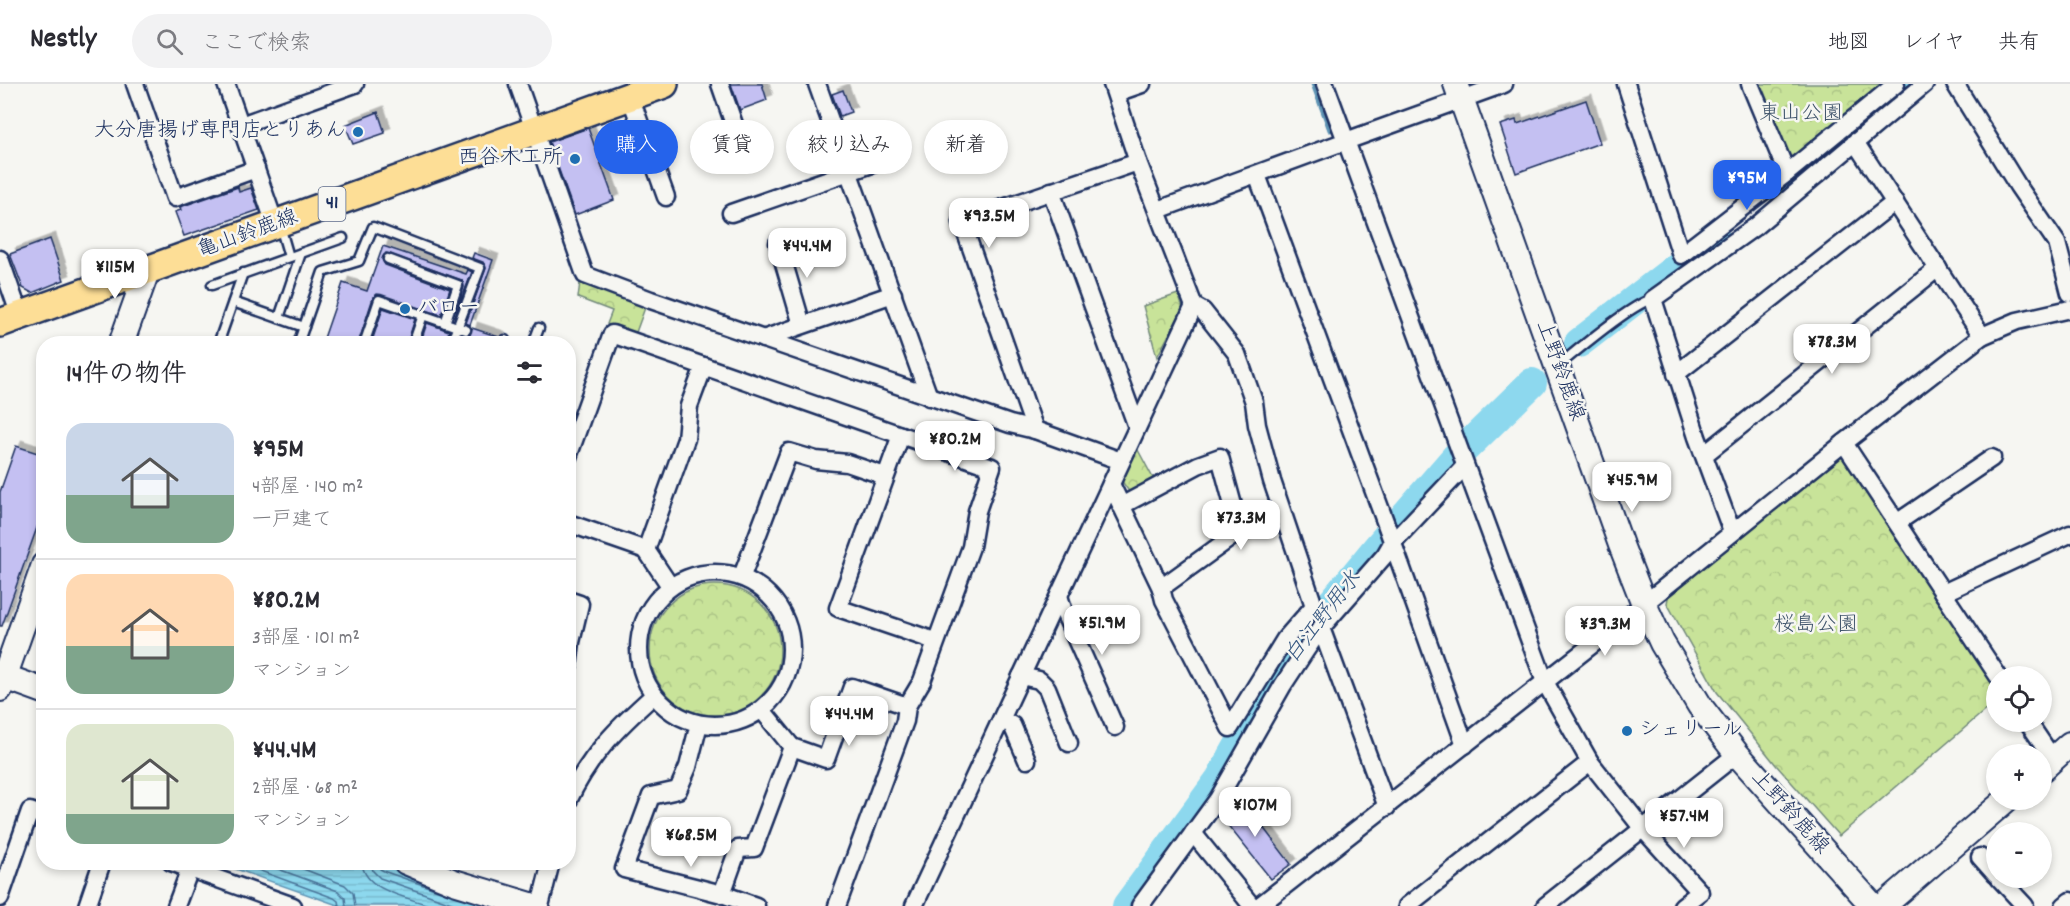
<!DOCTYPE html>
<html lang="ja">
<head>
<meta charset="utf-8">
<style>
	body { margin:0; font-family:Dekko,"Klee One",sans-serif; background:#f2f2f3; color:#2b2b33; height:100vh; display:flex; flex-direction:column; font-size:22px; white-space:nowrap }
	* { box-sizing:border-box; margin:0 }
	p { font-size:20px; color:#7c7c81 }
	.icon { flex:none; width:33px; height:33px; fill:none; stroke:currentColor; stroke-width:2; stroke-linecap:round; stroke-linejoin:round }
	.map { position:relative; flex:1; overflow:hidden }
	.panel { position:absolute; left:36px; top:252px; width:540px; height:534px; display:flex; flex-direction:column; background:#fff; border-radius:24px; box-shadow:0 3px 9px #0003 }
	.panel>* { flex:none }
	.guide { position:absolute; left:594px; top:36px; width:570px; height:54px; display:flex; gap:12px }
	.fabs { position:absolute; left:1986px; top:582px; display:grid; gap:12px }
	.fabs a { display:grid; place-items:center; width:66px; height:66px; border-radius:50%; background:#fff; box-shadow:0 3px 9px #0003; font-size:30px }
	.price { position:absolute; translate:-50% -51px; padding:0 14px; border-radius:12px; background:#fff; color:#222; font-size:20px; line-height:39px; filter:drop-shadow(0 2px 3px #0008) }
	.price::after { content:''; position:absolute; left:50%; top:36px; width:18px; height:14px; margin-left:-9px; background:inherit; clip-path:polygon(0 0,100% 0,50% 100%) }
	.price.active { background:#2563eb; color:#fff }
	ul { padding:0; list-style:none }
	li { display:flex; align-items:center; gap:18px; height:150px; padding:0 30px }
	li+li { border-top:2px solid #e1e1e2 }
	li span { display:grid; place-items:center; flex:none; width:168px; height:120px; border-radius:18px; color:#555 }
	li>.icon { margin-inline-start:auto }
	span .icon { width:72px; height:72px; fill:#fffc; stroke-width:1 }
	li b { font-size:26px }
	h2 { display:flex; justify-content:space-between; align-items:center; height:72px; padding:0 30px; font-size:26px }
	.tag { padding:0 21px; border-radius:27px; background:#fff; box-shadow:0 3px 9px #0003; font-size:21px; line-height:54px }
	.tag.active { background:#2563eb; color:#fff }
	header { display:flex; align-items:center; gap:36px; box-sizing:border-box; height:84px; padding:0 30px; background:#fff; border-bottom:2px solid #e1e1e2 }
	header strong { font-size:28px }
	nav { display:flex; gap:33px; margin-inline-start:auto; font-size:21px }
	.search { width:420px; height:54px; background:#f2f2f3; display:flex; align-items:center; gap:15px; box-sizing:border-box; padding:0 21px; border-radius:33px; color:#7c7c81; font-size:22px }
	.map>svg:first-child { display:block }
</style>
</head>
<body>
<header>
<strong>Nestly</strong>
<div class="search"><svg class="icon" aria-label="search" viewBox="0 0 24 24"><circle cx="10" cy="10" r="6"/><path d="M15 15l6 6"/></svg>ここで検索</div>
<nav><a>地図</a><a>レイヤ</a><a>共有</a></nav>
</header>
<div class="map">
<svg width="2070" height="822" viewBox="0 0 2070 822">
	<defs>
		<pattern id="forest-crowns" width="20" height="18" patternUnits="userSpaceOnUse" patternTransform="scale(1.5)"><rect width="20" height="18" fill="#c8e399"/><path d="M2 6a3 3 0 1 1 6 0M12 15a3 3 0 1 1 6 0" fill="none" stroke="#abc386"/></pattern>
		<pattern id="water-rules" width="6" height="5" patternUnits="userSpaceOnUse" patternTransform="scale(1.5)"><rect width="6" height="5" fill="#8dd8ee"/><path d="M0 2.5h6" fill="none" stroke="#79bace"/></pattern>
		<filter id="shadow"><feDropShadow dx="5.5" dy="-5.5" stdDeviation="0" flood-color="#0004"/></filter>
	</defs>
	<rect width="100%" height="100%" fill="#f6f6f2"/>
	<filter id="ink" filterUnits="userSpaceOnUse"><feTurbulence type="fractalNoise" baseFrequency=".0167" numOctaves="2"/><feDisplacementMap in="SourceGraphic" scale="12" xChannelSelector="R" yChannelSelector="G"/><feConvolveMatrix kernelMatrix="1 2 1 2 8 2 1 2 1" color-interpolation-filters="sRGB"/></filter>
	<g filter="url(#ink)">
		<!-- forest -->
		<g fill="url(#forest-crowns)" stroke="#72897c" stroke-width="1.5">
			<polygon points="1757,0 1883,0 1795,75 1786,71"/>
			<polygon points="580,198 595,200 646,221 635,251 607,240 612,227 578,214"/>
			<polygon points="1178,210 1183,224 1157,273 1143,222"/>
			<polygon points="1138,366 1154,396 1130,409 1121,396 1135,367"/>
			<polygon points="1837,373 1845,373 1996,601 1996,617 1839,752 1776,681 1717,608 1667,519 1669,509"/>
			<circle cx="715" cy="566" r="65"/>
		</g>
		<!-- water -->
		<polygon fill="url(#water-rules)" stroke="#5f94b4" stroke-width="1.5" points="219,779 379,779 501,822 340,822"/>
		<g fill="none" stroke-linecap="round" stroke-linejoin="round">
			<!-- shore -->
			<g stroke="#497398" stroke-width="1.5">
				<polyline points="236,778 334,814 338,817 339,822"/>
				<polyline points="259,778 338,807 345,814 346,822"/>
				<polyline points="285,778 345,801 353,809 355,822"/>
				<path d="M362,778C363,807 410,814 432,822"/>
				<polyline points="371,778 373,787 380,794 460,822"/>
				<polyline points="379,778 380,785 386,788 446,809"/>
			</g>
			<!-- stream -->
			<polyline stroke="#5f94b4" stroke-width="5" points="1313,0 1330,46"/>
			<!-- river -->
			<g stroke="#8dd8ee" stroke-width="30">
				<polyline points="1779,104 1819,74 1907,0"/>
				<polyline points="1579,259 1715,154"/>
				<polyline points="1127,822 1220,695 1279,590 1299,559 1377,464 1455,374 1532,299"/>
			</g>
		</g>
		<!-- building -->
		<g fill="#c4c0f2" stroke="#1b2f5e" stroke-width="1.5" filter="url(#shadow)">
			<polygon points="731,0 762,0 767,16 740,26"/>
			<polygon points="843,6 851,28 840,32 832,10"/>
			<polygon points="1586,16 1600,59 1516,89 1500,41 1516,36 1517,40"/>
			<polygon points="378,28 385,49 353,60 345,41"/>
			<polygon points="588,44 614,116 575,131 549,58"/>
			<polygon points="238,103 239,108 251,104 259,126 184,152 175,128 181,126 180,123"/>
			<polygon points="50,155 64,196 32,209 23,204 10,170"/>
			<polygon points="383,162 466,190 468,186 472,188 454,235 464,203 462,196 386,169 382,175 385,181 450,205 441,231 377,210 373,214 358,260 322,260 343,199 367,207"/>
			<polygon points="474,169 493,176 470,241 466,239 486,184 483,178 472,174"/>
			<polygon points="383,224 415,235 407,260 371,260"/>
			<polygon points="427,239 449,247 445,260 420,260"/>
			<polygon points="472,244 499,253 498,260 458,260 461,251 470,251"/>
			<polygon points="16,362 44,371 44,424 2,542 0,542 0,408"/>
			<polygon points="1237,715 1243,717 1291,780 1271,795 1222,734 1221,730 1229,718"/>
		</g>
		<g fill="none" stroke-linecap="round" stroke-linejoin="round">
			<defs>
				<g id="lane">
					<polyline points="280,142 289,173"/>
					<polyline points="388,175 458,201 445,239"/>
					<polyline points="212,201 343,154"/>
					<polyline points="233,218 304,243"/>
					<polyline points="279,234 301,169"/>
					<polyline points="218,260 243,189"/>
					<polyline points="298,260 323,188 359,177 373,143 480,184 451,260"/>
					<polyline points="364,260 379,216 466,246"/>
					<polyline points="413,260 423,231"/>
					<polyline points="504,260 505,256"/>
					<polyline points="533,260 539,244"/>
					<path d="M1558,282C1576,267 1634,218 1653,215"/>
				</g>
				<g id="street">
					<polyline points="135,0 175,114 256,85"/>
					<polyline points="226,0 275,140"/>
					<polyline points="518,0 585,191 651,216 1010,340 1035,346 1121,377"/>
					<polyline points="720,0 745,72"/>
					<polyline points="817,0 929,313"/>
					<polyline points="1112,0 1138,78 1194,222 1203,227 1237,270 1254,318 1257,341 1272,397 1314,522 1285,555 1230,644 1164,516 1161,504"/>
					<polyline points="1504,0 1346,57 1545,598 1590,678 1643,745 1700,808 1682,822"/>
					<polyline points="1626,0 1681,171 1787,89"/>
					<polyline points="1750,0 1787,89 1896,0"/>
					<polyline points="1955,0 2018,102 2057,159 2070,209"/>
					<polyline points="1116,9 1142,0"/>
					<polyline points="630,12 666,113"/>
					<polyline points="241,41 355,0"/>
					<polyline points="1257,91 1386,440 1465,661"/>
					<polyline points="1051,107 1137,343"/>
					<polyline points="1158,126 1346,57 1325,0"/>
					<polyline points="731,129 898,71"/>
					<polyline points="778,159 802,241"/>
					<polyline points="0,175 20,232"/>
					<polyline points="1982,252 2017,237 2070,225"/>
					<polyline points="763,255 893,210"/>
					<polyline points="1676,290 1895,118"/>
					<polyline points="1035,346 962,138 1138,78"/>
					<polyline points="901,351 838,524 935,557"/>
					<polyline points="1844,359 1998,592"/>
					<polyline points="1704,371 1938,184"/>
					<polyline points="568,373 612,250 992,383 977,427 971,463 922,597 907,622 905,637 837,822"/>
					<polyline points="1111,400 1161,504 1240,447 1220,373 1198,381 1121,422"/>
					<polyline points="1898,438 1992,374"/>
					<polyline points="568,439 646,466 670,502"/>
					<polyline points="1732,448 1697,353 1653,215 1756,142 1925,0"/>
					<polyline points="646,466 686,355 689,322 704,282"/>
					<circle cx="715" cy="565" r="76"/>
					<polyline points="742,492 789,368 816,376 847,379 885,392"/>
					<polyline points="1943,509 2070,450"/>
					<polyline points="1059,512 1064,528 1115,643"/>
					<polyline points="568,516 580,520 571,558 568,583"/>
					<polyline points="1321,544 1387,723"/>
					<polyline points="1021,592 1039,596 1047,604 1069,659"/>
					<polyline points="1001,636 1012,641 1027,676"/>
					<polyline points="2028,638 2053,675"/>
					<polyline points="699,640 688,683 678,706 651,712 624,785 722,810 738,765 754,764 792,663 762,626"/>
					<polyline points="792,663 826,675 852,603 907,622"/>
					<path d="M568,717C589,672 617,644 654,611"/>
					<polyline points="1193,749 1252,822"/>
					<polyline points="1980,773 1996,791"/>
					<polyline points="171,778 293,822"/>
					<polyline points="1999,794 2025,822"/>
					<polyline points="722,810 756,822"/>
					<polyline points="0,814 30,727 44,732"/>
					<polyline points="87,822 102,778"/>
					<polyline points="176,822 190,785"/>
					<polyline points="540,822 551,778"/>
					<polyline points="914,822 1194,222"/>
					<polyline points="1140,822 1218,715 1283,601 1306,566 1321,544 1385,471 1392,459 1465,382"/>
					<polyline points="1259,822 1644,520 1844,359 1982,252 1855,58"/>
					<polyline points="1407,822 1590,678"/>
					<polyline points="1545,822 1737,670"/>
					<polyline points="2064,822 2070,817"/>
				</g>
				<g id="secondary">
					<polyline points="1456,0 1621,461 1644,520 1662,559 1700,622 1737,670 1873,822"/>
					<polyline points="121,260 147,187"/>
					<polyline points="0,591 44,607"/>
					<polyline points="0,605 44,481"/>
					<polyline points="2042,685 2070,660"/>
					<polyline points="406,778 454,798 534,822"/>
					<polyline points="1883,822 2006,716"/>
				</g>
				<polyline id="primary" points="0,239 664,0"/>
			</defs>
			<!-- lane casing -->
			<use href="#lane" stroke="#1b2f5e" stroke-width="13"/>
			<!-- street casing -->
			<use href="#street" stroke="#1b2f5e" stroke-width="21"/>
			<!-- secondary casing -->
			<use href="#secondary" stroke="#1b2f5e" stroke-width="28"/>
			<!-- primary casing -->
			<use href="#primary" stroke="#1b2f5e" stroke-width="32"/>
			<!-- lane -->
			<use href="#lane" stroke="#f6f6f2" stroke-width="8"/>
			<!-- street -->
			<use href="#street" stroke="#f6f6f2" stroke-width="16"/>
			<!-- secondary -->
			<use href="#secondary" stroke="#f6f6f2" stroke-width="24"/>
			<!-- primary -->
			<use href="#primary" stroke="#fdde96" stroke-width="27"/>
		</g>
	</g>
	<!-- markers -->
	<g fill="#1f6fb2" stroke="#f6f6f2" stroke-width="2">
		<circle cx="358" cy="48" r="6"/>
		<circle cx="575" cy="75" r="6"/>
		<circle cx="405" cy="225" r="6"/>
		<circle cx="1627" cy="647" r="6"/>
	</g>
	<g text-anchor="middle" dominant-baseline="central" stroke-width="5" stroke-linejoin="round" paint-order="stroke">
		<!-- shield labels -->
		<rect fill="#f6f6f2" stroke="#5d6b8a" stroke-width="1.5" x="318.5" y="103" width="27" height="34" rx="4.5"/>
		<g font-size="20" font-weight="bold" fill="#1b2f5e">
			<text x="332" y="120">41</text>
		</g>
		<!-- park labels -->
		<g font-size="21" fill="#3e536a" stroke="#f6f6f2">
			<text x="1801" y="31">東山公園</text>
			<text x="1816" y="542">桜島公園</text>
		</g>
		<!-- poi labels -->
		<g font-size="21" fill="#1b2f5e" stroke="#f6f6f2" text-anchor="end">
			<text x="346" y="48">大分唐揚げ専門店とりあん</text>
			<text x="563" y="75">西谷木工所</text>
			<text x="417" y="225" text-anchor="start">バロー</text>
			<text x="1639" y="647" text-anchor="start">シェリール</text>
		</g>
		<!-- street labels -->
		<g font-size="21" fill="#1b2f5e" stroke="#f6f6f2">
			<text transform="translate(248 151) rotate(-20)">亀山鈴鹿線</text>
			<text transform="translate(1559 287) rotate(70)">上野鈴鹿線</text>
			<text transform="translate(1789 729) rotate(48)">上野鈴鹿線</text>
		</g>
		<!-- water labels -->
		<g font-size="22" font-style="italic" fill="#385982" stroke="#f6f6f2">
			<text transform="translate(1324 534) rotate(-52)">白江野用水</text>
		</g>
	</g>
</svg>
<div class="fabs">
<a><svg class="icon" aria-label="locate" viewBox="0 0 24 24"><circle cx="12" cy="12" r="6"/><path d="M12 2v4M12 18v4M2 12h4M18 12h4"/></svg></a>
<a>+</a>
<a>−</a>
</div>
<b class="price active" style="left:1747px;top:127px">¥95M</b>
<b class="price" style="left:989px;top:165px">¥93.5M</b>
<b class="price" style="left:807px;top:195px">¥44.4M</b>
<b class="price" style="left:115px;top:216px">¥115M</b>
<b class="price" style="left:1832px;top:291px">¥78.3M</b>
<b class="price" style="left:955px;top:388px">¥80.2M</b>
<b class="price" style="left:1632px;top:429px">¥45.9M</b>
<b class="price" style="left:1241px;top:467px">¥73.3M</b>
<b class="price" style="left:1102px;top:572px">¥51.9M</b>
<b class="price" style="left:1605px;top:573px">¥39.3M</b>
<b class="price" style="left:849px;top:663px">¥44.4M</b>
<b class="price" style="left:1255px;top:754px">¥107M</b>
<b class="price" style="left:1684px;top:765px">¥57.4M</b>
<b class="price" style="left:691px;top:784px">¥68.5M</b>
<div class="guide">
<a class="tag active">購入</a>
<a class="tag">賃貸</a>
<a class="tag">絞り込み</a>
<a class="tag">新着</a>
</div>
<section class="panel">
<h2>14件の物件<svg class="icon" aria-label="filters" viewBox="0 0 24 24"><path d="M4 7h16M4 17h16"/><circle cx="9" cy="7" r="2"/><circle cx="15" cy="17" r="2"/></svg></h2>
<ul>
<li><span style="background:linear-gradient(#c9d6e8 60%,#7fa58c 0)"><svg class="icon" aria-label="home" viewBox="0 0 24 24"><path d="M3 11l9-7 9 7M6 9v11h12V9"/></svg></span><div><b>¥95M</b><p>4部屋 · 140 m²</p><p>一戸建て</p></div></li>
<li><span style="background:linear-gradient(#ffd9b3 60%,#7fa58c 0)"><svg class="icon" aria-label="home" viewBox="0 0 24 24"><path d="M3 11l9-7 9 7M6 9v11h12V9"/></svg></span><div><b>¥80.2M</b><p>3部屋 · 101 m²</p><p>マンション</p></div></li>
<li><span style="background:linear-gradient(#dfe7d0 75%,#7fa58c 0)"><svg class="icon" aria-label="home" viewBox="0 0 24 24"><path d="M3 11l9-7 9 7M6 9v11h12V9"/></svg></span><div><b>¥44.4M</b><p>2部屋 · 68 m²</p><p>マンション</p></div></li>
</ul>
</section>
</div>
</body>
</html>
